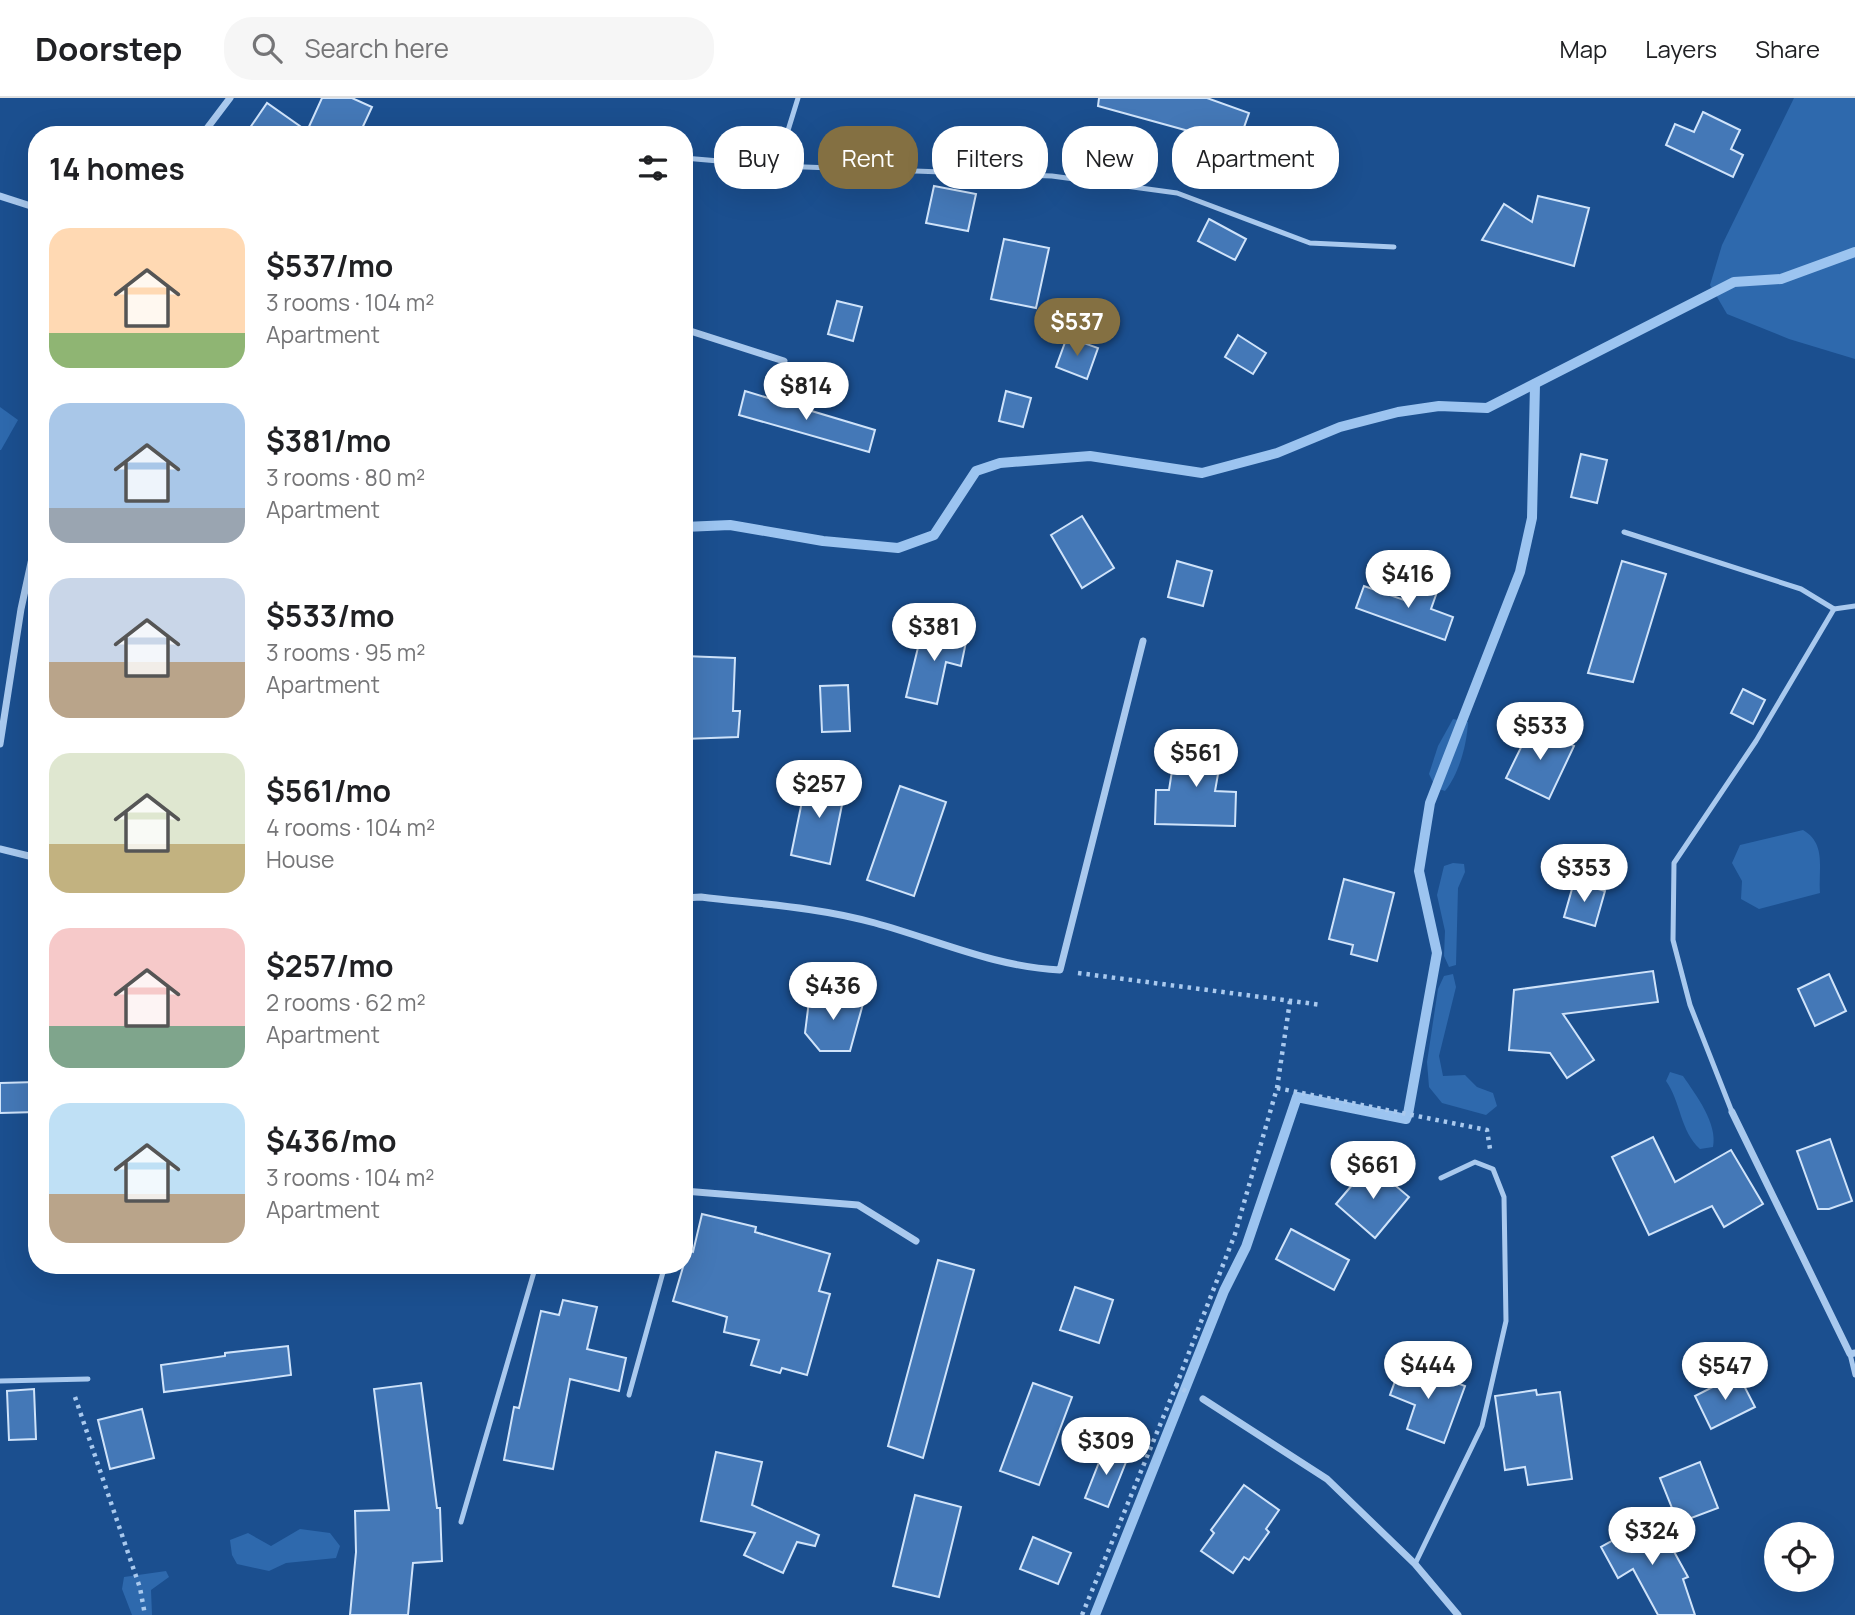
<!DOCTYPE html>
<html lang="en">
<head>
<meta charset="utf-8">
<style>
	body { margin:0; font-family:Manrope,sans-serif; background:#f6f6f6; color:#202124; height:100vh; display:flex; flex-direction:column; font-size:26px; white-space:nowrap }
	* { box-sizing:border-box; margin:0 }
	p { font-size:23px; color:#757577 }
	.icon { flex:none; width:38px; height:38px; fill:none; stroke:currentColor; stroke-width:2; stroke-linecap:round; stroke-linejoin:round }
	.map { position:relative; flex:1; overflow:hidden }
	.side { position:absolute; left:28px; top:28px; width:665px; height:1148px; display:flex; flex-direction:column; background:#fff; border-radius:28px; box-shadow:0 7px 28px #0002 }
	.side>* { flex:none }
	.top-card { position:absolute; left:714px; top:28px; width:665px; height:63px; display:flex; gap:14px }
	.controls { position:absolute; left:1764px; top:1424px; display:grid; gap:14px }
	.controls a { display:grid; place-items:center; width:70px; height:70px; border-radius:50%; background:#fff; box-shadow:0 7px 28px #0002; font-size:35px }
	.price { position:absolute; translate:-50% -60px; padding:0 16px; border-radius:24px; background:#fff; color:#222; font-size:23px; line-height:46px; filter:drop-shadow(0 2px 4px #0008) }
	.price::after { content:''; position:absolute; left:50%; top:42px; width:21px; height:16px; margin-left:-10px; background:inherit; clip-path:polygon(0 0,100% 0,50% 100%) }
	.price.current { background:#847042; color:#fff }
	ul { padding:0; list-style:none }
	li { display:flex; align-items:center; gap:21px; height:175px; padding:0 21px }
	li span { display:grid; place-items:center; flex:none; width:196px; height:140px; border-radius:21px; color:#555 }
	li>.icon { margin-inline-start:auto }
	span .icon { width:84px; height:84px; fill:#fffc; stroke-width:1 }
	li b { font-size:30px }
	h2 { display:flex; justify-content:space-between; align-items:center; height:84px; padding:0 21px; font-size:30px }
	.tag { padding:0 24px; border-radius:28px; background:#fff; box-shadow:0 7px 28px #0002; font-size:24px; line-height:63px }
	.tag.current { background:#847042; color:#fff }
	header { display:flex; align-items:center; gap:42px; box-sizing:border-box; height:98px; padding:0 35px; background:#fff; border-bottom:2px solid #e0e0e0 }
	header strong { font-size:33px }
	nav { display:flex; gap:38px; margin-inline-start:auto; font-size:24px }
	.search { width:490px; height:63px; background:#f6f6f6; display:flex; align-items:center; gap:18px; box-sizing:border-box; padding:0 24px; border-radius:28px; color:#757577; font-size:26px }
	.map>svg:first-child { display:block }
</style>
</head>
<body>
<header>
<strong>Doorstep</strong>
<div class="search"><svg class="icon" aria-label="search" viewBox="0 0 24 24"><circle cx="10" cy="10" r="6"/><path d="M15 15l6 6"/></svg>Search here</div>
<nav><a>Map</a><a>Layers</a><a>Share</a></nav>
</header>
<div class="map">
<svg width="1855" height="1517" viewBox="0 0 1855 1517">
	<rect width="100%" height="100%" fill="#1b4f8f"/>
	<!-- green -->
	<g fill="#2e69ad">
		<polygon points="1794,0 1855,0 1855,261 1789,241 1727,216 1710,187 1722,147"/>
		<polygon points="0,309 18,322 1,352 0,352"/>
		<path d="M1453,621L1468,624C1467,646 1459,676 1445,693L1436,690L1429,676L1438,648Z"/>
		<path d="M1803,732C1827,746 1818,771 1820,795L1759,811L1741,801L1742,783L1732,765L1740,747Z"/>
		<polygon points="1453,765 1464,766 1465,774 1458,790 1456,867 1449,869 1444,858 1445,833 1437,797 1444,768"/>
		<polygon points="1453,876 1456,889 1439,958 1443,978 1465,977 1477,989 1493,995 1497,1008 1486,1017 1442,1005 1429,989 1427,964 1438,891 1444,878"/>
		<path d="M1670,974L1683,978C1696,997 1718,1026 1713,1049L1700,1051C1680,1033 1681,1004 1666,983Z"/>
		<polygon points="300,1431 330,1435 340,1448 336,1460 286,1465 269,1473 237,1466 232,1457 230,1442 248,1435 271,1448"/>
		<polygon points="166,1473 169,1479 151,1492 152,1517 132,1517 122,1491 124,1479"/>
	</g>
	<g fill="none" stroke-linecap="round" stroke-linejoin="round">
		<!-- stream -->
		<g stroke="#9cc4f0" stroke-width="10">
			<polyline points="684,429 730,427 823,443 898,450 934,437 976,373 1000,365 1090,358 1202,375 1277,355 1340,329 1398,314 1439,308 1487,310 1734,184 1781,181 1855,154"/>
			<polyline points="1095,1517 1224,1193 1246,1149 1297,999 1406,1021 1408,1016 1437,855 1419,773 1430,705 1520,474 1532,420 1535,286"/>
		</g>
	</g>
	<!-- building -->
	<g fill="#4478b7" stroke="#cfe3fa" stroke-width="2">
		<polygon points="322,0 352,0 372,9 359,37 245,37 267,5 307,33"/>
		<polygon points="1099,0 1207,0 1249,15 1229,72 1195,60 1203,37 1098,8"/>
		<polygon points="1703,14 1740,32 1731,51 1743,57 1733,79 1666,47 1675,26 1694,34"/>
		<polygon points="934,88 976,96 968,133 926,125"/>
		<polygon points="1538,98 1589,110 1574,168 1482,142 1504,106 1532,124"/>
		<polygon points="1209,121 1246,141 1235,162 1198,143"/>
		<polygon points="1004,141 1049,150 1036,210 991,201"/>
		<polygon points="837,203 862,209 853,243 828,236"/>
		<polygon points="1238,237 1266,255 1253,276 1225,259"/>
		<polygon points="1067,239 1098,250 1087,281 1056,269"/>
		<polygon points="745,293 875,332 869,354 739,317"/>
		<polygon points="1006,293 1031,300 1023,329 999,323"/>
		<polygon points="1581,356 1607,362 1597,405 1571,399"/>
		<polygon points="1082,418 1114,470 1082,490 1051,437"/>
		<polygon points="1177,463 1212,473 1203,508 1168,499"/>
		<polygon points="1622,463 1666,476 1633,584 1588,575"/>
		<polygon points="1413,486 1437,494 1431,511 1453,519 1445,542 1356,510 1364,488 1407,503"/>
		<polygon points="923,529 967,539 961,568 946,564 937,606 906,599"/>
		<polygon points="684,558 735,560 733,613 740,613 738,639 684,641"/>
		<polygon points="848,587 850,633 822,634 820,588"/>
		<polygon points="1743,591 1765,602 1753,626 1731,615"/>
		<polygon points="1532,627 1574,648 1549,701 1506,680"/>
		<polygon points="1177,641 1223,648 1215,693 1236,694 1235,728 1155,726 1156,692 1169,692"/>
		<polygon points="807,679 846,687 830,766 791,757"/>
		<polygon points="900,688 946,704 914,798 867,782"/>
		<polygon points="1344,781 1394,795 1377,863 1351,856 1353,847 1329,841"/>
		<polygon points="1574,784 1605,793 1595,828 1564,819"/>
		<polygon points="1653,873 1658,904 1563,916 1594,962 1567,980 1550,955 1509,952 1514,892"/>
		<polygon points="1829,876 1846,913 1815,928 1798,891"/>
		<polygon points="810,895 864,902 850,953 820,953 805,935"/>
		<polygon points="36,984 37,1014 0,1015 0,985"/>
		<polygon points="1653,1039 1675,1084 1731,1052 1763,1106 1724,1129 1712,1108 1649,1137 1612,1059"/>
		<polygon points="1830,1041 1852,1103 1829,1111 1818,1111 1797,1053"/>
		<polygon points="1370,1066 1409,1099 1375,1140 1336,1106"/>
		<polygon points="702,1116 756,1129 755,1134 830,1156 819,1193 830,1196 807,1277 782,1270 780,1275 751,1267 759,1242 724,1234 727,1219 673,1203 688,1152 693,1154"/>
		<polygon points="1291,1131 1349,1162 1334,1192 1276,1161"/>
		<polygon points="938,1162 974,1172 923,1360 888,1348"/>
		<polygon points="1075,1189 1113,1202 1099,1245 1060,1232"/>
		<polygon points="563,1202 597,1209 587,1251 626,1260 619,1293 570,1281 553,1371 504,1362 514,1309 519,1310 541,1213 559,1217"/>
		<polygon points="288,1248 291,1277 164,1294 161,1267 225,1258 225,1255"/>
		<polygon points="1402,1264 1465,1288 1444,1345 1407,1331 1415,1307 1390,1297"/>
		<polygon points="1738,1276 1755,1309 1711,1331 1695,1298"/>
		<polygon points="421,1285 437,1410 440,1410 442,1463 413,1465 408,1517 350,1517 356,1454 355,1413 389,1412 374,1291"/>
		<polygon points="1033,1285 1072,1299 1039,1387 1000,1373"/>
		<polygon points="34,1291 36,1341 9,1342 7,1293"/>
		<polygon points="1536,1292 1537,1297 1560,1294 1572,1381 1528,1387 1525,1369 1505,1372 1495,1298"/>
		<polygon points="142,1311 154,1360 110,1371 98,1322"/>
		<polygon points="1105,1349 1128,1359 1108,1409 1085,1400"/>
		<polygon points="716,1354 762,1364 752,1407 819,1437 815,1448 797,1444 783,1475 744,1457 755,1435 701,1423"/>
		<polygon points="1700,1364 1718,1410 1678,1425 1660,1380"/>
		<polygon points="1244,1387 1279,1412 1266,1431 1269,1434 1249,1462 1244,1459 1233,1475 1201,1453 1214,1435 1211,1432"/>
		<polygon points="915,1397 961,1409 939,1499 893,1488"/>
		<polygon points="1655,1419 1688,1479 1683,1481 1695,1517 1658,1517 1633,1471 1618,1480 1601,1449"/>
		<polygon points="1033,1439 1071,1455 1058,1486 1020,1471"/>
	</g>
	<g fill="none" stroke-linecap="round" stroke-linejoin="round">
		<!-- path -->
		<g stroke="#a9c9ee" stroke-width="4.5" stroke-dasharray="3.5 5" stroke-linecap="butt">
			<polyline points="1078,875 1322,907"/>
			<polyline points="1277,990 1487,1032 1490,1051"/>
			<polyline points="1176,1288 1235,1136 1277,990 1290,903"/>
			<polyline points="75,1299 140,1490 145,1517"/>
			<polyline points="1082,1517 1176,1288 1186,1293"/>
		</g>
		<!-- service -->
		<g stroke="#a9c9ee" stroke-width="5">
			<polyline points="684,60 777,68 1052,78 1177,95 1310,145 1394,149"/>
			<polyline points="777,68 798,0"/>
			<polyline points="1624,434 1801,491 1834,511 1855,508"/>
			<polyline points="1732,1014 1690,907 1673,842 1674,765 1756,643 1834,511"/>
			<polyline points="1850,1256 1855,1277"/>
			<polyline points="0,1283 88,1281"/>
			<polyline points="629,1297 665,1167"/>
			<polyline points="461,1424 536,1167"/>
			<polyline points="1415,1466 1482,1328 1506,1223 1504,1099 1493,1071 1475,1064 1441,1080"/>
		</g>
		<!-- minor -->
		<g stroke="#a9c9ee" stroke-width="7">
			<polyline points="202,37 230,0"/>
			<polyline points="0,98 37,110"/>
			<polyline points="684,231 784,263"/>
			<polyline points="0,646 21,511 37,437"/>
			<polyline points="0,751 37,760"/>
			<path d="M684,800L701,799C759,806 818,809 875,825C937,842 995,869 1060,872L1143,543"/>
			<polyline points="1732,1014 1850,1256 1855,1255"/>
			<polyline points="684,1093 858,1107 916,1143"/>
			<polyline points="1203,1301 1327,1381 1415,1466 1458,1517"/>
		</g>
	</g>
</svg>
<div class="controls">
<a><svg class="icon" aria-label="locate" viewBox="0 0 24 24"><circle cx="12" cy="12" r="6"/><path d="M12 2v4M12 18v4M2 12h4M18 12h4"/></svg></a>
</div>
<b class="price current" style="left:1077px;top:260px">$537</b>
<b class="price" style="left:806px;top:324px">$814</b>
<b class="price" style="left:1408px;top:512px">$416</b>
<b class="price" style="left:934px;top:565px">$381</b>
<b class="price" style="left:1540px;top:664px">$533</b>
<b class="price" style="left:1196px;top:691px">$561</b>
<b class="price" style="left:819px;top:722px">$257</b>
<b class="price" style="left:1584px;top:806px">$353</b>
<b class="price" style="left:833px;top:924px">$436</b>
<b class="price" style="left:1373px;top:1103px">$661</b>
<b class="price" style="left:1428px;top:1303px">$444</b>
<b class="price" style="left:1725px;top:1304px">$547</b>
<b class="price" style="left:1106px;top:1379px">$309</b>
<b class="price" style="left:1652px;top:1469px">$324</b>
<div class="top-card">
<a class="tag">Buy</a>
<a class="tag current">Rent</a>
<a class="tag">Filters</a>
<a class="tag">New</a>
<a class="tag">Apartment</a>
</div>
<section class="side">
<h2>14 homes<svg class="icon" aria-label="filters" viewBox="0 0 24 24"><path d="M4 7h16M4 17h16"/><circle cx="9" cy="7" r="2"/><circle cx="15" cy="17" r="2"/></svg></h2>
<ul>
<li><span style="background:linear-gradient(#ffd9b3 75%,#8fb573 0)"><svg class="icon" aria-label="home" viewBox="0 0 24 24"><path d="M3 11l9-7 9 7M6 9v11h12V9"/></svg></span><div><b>$537/mo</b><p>3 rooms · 104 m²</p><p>Apartment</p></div></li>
<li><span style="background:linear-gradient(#a9c7e8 75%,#9aa5b1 0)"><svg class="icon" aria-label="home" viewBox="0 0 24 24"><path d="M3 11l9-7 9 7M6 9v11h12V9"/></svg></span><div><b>$381/mo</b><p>3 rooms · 80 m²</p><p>Apartment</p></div></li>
<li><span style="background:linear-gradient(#c9d6e8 60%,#b9a48a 0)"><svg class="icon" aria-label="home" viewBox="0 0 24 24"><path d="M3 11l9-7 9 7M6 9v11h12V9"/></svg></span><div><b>$533/mo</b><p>3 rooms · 95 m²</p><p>Apartment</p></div></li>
<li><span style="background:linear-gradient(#dfe7d0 65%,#c2b280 0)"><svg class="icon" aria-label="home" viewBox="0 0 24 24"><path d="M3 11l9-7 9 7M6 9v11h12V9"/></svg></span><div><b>$561/mo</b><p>4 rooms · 104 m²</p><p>House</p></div></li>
<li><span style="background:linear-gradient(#f6c9c9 70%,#7fa58c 0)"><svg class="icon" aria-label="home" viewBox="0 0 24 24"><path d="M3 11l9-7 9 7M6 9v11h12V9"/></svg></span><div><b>$257/mo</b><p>2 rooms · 62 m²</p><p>Apartment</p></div></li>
<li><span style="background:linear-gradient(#bfe0f5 65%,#b9a48a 0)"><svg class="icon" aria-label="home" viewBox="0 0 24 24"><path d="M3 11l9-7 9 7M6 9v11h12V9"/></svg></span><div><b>$436/mo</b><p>3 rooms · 104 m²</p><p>Apartment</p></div></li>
</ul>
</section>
</div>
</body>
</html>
